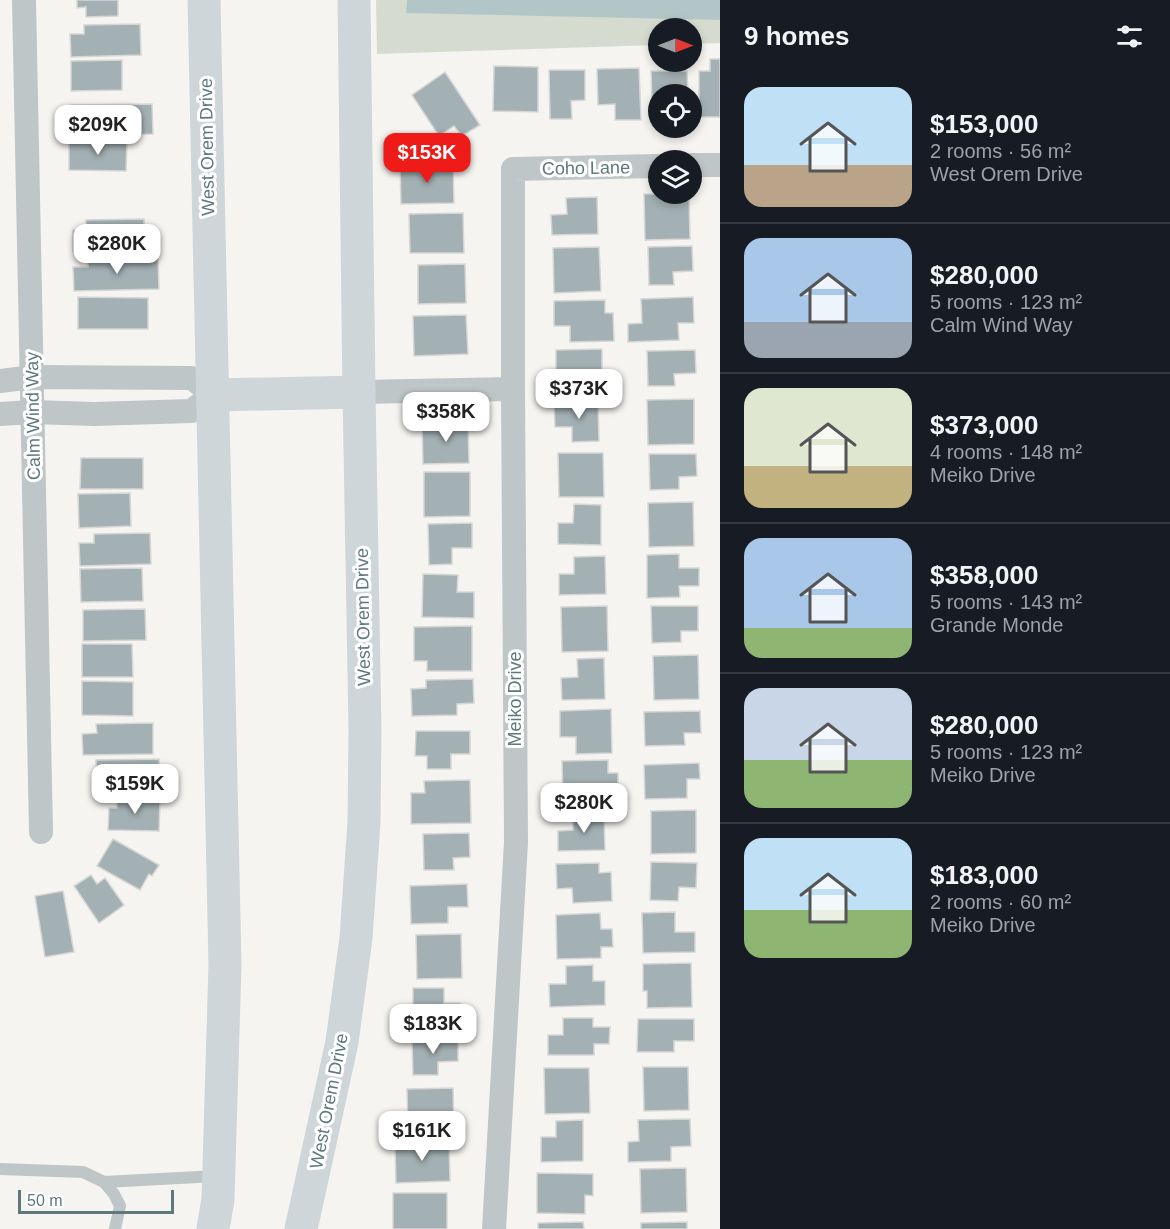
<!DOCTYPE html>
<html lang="en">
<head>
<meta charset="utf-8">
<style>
	body { margin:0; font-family:Helvetica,sans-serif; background:#242831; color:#f1f3f6; height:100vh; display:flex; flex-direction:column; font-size:22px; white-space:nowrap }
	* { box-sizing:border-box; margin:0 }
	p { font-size:20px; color:#9ea1a6 }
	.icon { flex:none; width:33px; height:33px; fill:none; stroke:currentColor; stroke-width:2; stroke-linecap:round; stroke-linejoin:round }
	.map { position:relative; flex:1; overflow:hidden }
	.details { display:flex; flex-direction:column; background:#171b24; width:450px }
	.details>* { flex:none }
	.needle { width:39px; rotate:90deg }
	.buttons { position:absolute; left:648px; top:18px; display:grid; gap:12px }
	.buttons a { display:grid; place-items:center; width:54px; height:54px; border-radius:50%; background:#171b24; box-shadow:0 3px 9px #0003; font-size:30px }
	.scale { position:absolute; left:18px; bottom:15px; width:156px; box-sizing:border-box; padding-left:6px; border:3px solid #5e787e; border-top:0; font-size:16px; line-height:21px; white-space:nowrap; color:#5e787e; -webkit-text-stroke:4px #fff; paint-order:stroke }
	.price { position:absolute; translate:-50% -51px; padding:0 14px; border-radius:12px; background:#fff; color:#222; font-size:20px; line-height:39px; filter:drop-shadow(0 2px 3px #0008) }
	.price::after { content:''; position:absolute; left:50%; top:36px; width:18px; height:14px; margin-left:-9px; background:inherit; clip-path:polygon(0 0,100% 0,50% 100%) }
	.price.active { background:#ee1b18; color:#fff }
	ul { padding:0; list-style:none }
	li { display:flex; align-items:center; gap:18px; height:150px; padding:0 24px }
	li+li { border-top:2px solid #363941 }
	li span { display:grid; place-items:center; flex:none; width:168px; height:120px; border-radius:18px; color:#555 }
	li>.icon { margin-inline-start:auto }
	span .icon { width:72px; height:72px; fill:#fffc; stroke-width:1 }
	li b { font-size:26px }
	h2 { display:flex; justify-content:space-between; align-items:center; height:72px; padding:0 24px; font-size:26px }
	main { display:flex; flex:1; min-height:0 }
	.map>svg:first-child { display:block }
</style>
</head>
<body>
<main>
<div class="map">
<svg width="720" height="1229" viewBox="0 0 720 1229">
	<rect width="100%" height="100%" fill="#f5f4f1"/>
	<!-- green -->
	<polygon fill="#d6dbd0" points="376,0 720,0 720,43 692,44 692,28 658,28 658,45 377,54"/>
	<!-- water -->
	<polygon fill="#b3c6c7" points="407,0 720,0 720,20 406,13"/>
	<!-- building -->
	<g fill="#a4b1b4" stroke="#d6d6d4" stroke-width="1.5">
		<polygon points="77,0 118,0 118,16 86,17 86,7 77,8"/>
		<polygon points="140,24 141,55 71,57 70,34 84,34 84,25"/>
		<polygon points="710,59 720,59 720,117 699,117 699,71 710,71"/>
		<polygon points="122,60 122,90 71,91 71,61"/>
		<polygon points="494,66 538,67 538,112 493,111"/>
		<polygon points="639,68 641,120 615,120 615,104 598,105 597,69"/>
		<polygon points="549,70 585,70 585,100 571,101 572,119 550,119"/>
		<polygon points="651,71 687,71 688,94 658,94 658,102 652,102"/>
		<polygon points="445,72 480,125 462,136 454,126 439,136 412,95"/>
		<polygon points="152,104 153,134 72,135 71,105"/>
		<polygon points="69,141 127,142 126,171 69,170"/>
		<polygon points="453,163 454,203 401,204 400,164"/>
		<polygon points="644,194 689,194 690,239 645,240"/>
		<polygon points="597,197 598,234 552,235 551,215 567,214 566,198"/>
		<polygon points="463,213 464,253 410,253 409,214"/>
		<polygon points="144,219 145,251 73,252 73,230 86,230 86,220"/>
		<polygon points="692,246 693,271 673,272 674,285 649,285 648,247"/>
		<polygon points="599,247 601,291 554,293 553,248"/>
		<polygon points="158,258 159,289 74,291 73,267 88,267 88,259"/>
		<polygon points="465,264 466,303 418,304 418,265"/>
		<polygon points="78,297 148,298 148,329 78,329"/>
		<polygon points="693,297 694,323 678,323 679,340 628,342 628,324 642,323 641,299"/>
		<polygon points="605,300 605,313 613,313 614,341 570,342 570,326 554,326 554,301"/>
		<polygon points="466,315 468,354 414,356 413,316"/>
		<polygon points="602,349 602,394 556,395 556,350"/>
		<polygon points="695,350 696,373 674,374 675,386 648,386 647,351"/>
		<polygon points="694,399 694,444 648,445 647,400"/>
		<polygon points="554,402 598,402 599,441 572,442 572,427 555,427"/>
		<polygon points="468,422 469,463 423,464 422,424"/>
		<polygon points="558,453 603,453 604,497 559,497"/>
		<polygon points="649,454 696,454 697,476 679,477 679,489 650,490"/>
		<polygon points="81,458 143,458 143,489 80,489"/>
		<polygon points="424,472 470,472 470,516 424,517"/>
		<polygon points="130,493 131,526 79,528 78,494"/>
		<polygon points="693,502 694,546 649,547 648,503"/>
		<polygon points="574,504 601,505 601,545 558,544 558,523 573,523"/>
		<polygon points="472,523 472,548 452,548 452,564 429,565 428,524"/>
		<polygon points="150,533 151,564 80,566 79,543 94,543 94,534"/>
		<polygon points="679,554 679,568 699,568 699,586 679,586 680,597 647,598 647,555"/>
		<polygon points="605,556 606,594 559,595 559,574 574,574 574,557"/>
		<polygon points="142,568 143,601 81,602 80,569"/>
		<polygon points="423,574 458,575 457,592 474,592 474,618 422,617"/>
		<polygon points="607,606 608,651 562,652 561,607"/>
		<polygon points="651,606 698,606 698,631 681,631 681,642 652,643"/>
		<polygon points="145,609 146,640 83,641 83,610"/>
		<polygon points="472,626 472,671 427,671 427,661 414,661 414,627"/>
		<polygon points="82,644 132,644 133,677 82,677"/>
		<polygon points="698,655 699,699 654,700 653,656"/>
		<polygon points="604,658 605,699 562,700 561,678 578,677 577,659"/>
		<polygon points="473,679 474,703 457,704 457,715 412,716 411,689 426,688 426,680"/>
		<polygon points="82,681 133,682 133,716 82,715"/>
		<polygon points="611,709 612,753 576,754 576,737 560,737 560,711"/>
		<polygon points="700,711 701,733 684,733 685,745 645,746 644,712"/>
		<polygon points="153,723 153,754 83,755 82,734 97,733 96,724"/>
		<polygon points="416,731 470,731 470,754 451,754 451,769 427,769 427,756 415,756"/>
		<polygon points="159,759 160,791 97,792 96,760"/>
		<polygon points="608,760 608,773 618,773 618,804 563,804 562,761"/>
		<polygon points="699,763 700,779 687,779 687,798 645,799 644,765"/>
		<polygon points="470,780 471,823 411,824 411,793 425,793 424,781"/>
		<polygon points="117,798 160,799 159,831 108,830 109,808 117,808"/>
		<polygon points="696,810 696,853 651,854 651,811"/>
		<polygon points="604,814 605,850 558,851 558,831 573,830 573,815"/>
		<polygon points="469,833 470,857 453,858 454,870 424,870 423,834"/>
		<polygon points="113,839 159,865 152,876 149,874 140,890 97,866"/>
		<polygon points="651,862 697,863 696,888 679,887 678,901 650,900"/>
		<polygon points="599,863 599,873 611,872 612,901 573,903 572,888 557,889 556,864"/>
		<polygon points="91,875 97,884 105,878 124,905 99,923 74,886"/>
		<polygon points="467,884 468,907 448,907 448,923 411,924 410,886"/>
		<polygon points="63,891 74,952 45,957 35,896"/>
		<polygon points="675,912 675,932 695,932 695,952 643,953 642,913"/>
		<polygon points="600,913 601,929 612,929 613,947 601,947 601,958 557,959 556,915"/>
		<polygon points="461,934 462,978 417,979 416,935"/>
		<polygon points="691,963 692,1007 647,1008 647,991 643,991 643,964"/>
		<polygon points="593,965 593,981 605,981 605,1005 550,1007 549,984 566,984 566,966"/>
		<polygon points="413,988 444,988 444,1003 460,1003 460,1025 413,1024"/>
		<polygon points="563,1018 593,1018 593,1027 610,1027 609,1044 594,1044 594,1055 548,1055 548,1035 563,1035"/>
		<polygon points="638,1019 694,1019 694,1041 674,1041 674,1052 637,1052"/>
		<polygon points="412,1040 458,1040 458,1061 438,1062 438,1075 413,1075"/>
		<polygon points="643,1067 688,1067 689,1110 644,1111"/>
		<polygon points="544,1068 589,1068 590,1113 545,1114"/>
		<polygon points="453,1088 454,1131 408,1132 407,1089"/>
		<polygon points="690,1119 691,1146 671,1147 671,1161 628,1162 628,1142 639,1141 638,1120"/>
		<polygon points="583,1120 583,1161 541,1162 541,1137 556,1137 556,1121"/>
		<polygon points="449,1142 450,1181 396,1183 395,1143"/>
		<polygon points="686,1168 687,1212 641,1213 640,1169"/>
		<polygon points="537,1173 593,1174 593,1196 585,1195 585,1214 537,1213"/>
		<rect x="393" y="1193" width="54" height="36"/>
		<polygon points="583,1222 584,1229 538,1229 538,1223"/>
		<polygon points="687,1222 687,1229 641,1229 641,1223"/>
	</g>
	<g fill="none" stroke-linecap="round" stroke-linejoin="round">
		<!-- lane -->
		<g stroke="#bfc6c8" stroke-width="12">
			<polyline points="0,1169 83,1172 104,1182 114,1194 120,1206 115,1229"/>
			<polyline points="104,1182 217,1176"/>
		</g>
		<!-- street -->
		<g stroke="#bfc6c8" stroke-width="24">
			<polyline points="24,0 41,832"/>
			<polyline points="692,165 720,165"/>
			<polyline points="0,381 32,377 192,378 213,395 191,411 94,414 33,412 0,414"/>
			<polyline points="359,392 513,389"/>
			<polyline points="494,1229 516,842 513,389 513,169 658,166"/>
		</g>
		<!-- secondary -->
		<g stroke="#cfd6d9" stroke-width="33">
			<polyline points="204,0 225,965 218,1199 213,1229"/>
			<polyline points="213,395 359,392"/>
			<polyline points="301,1229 342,1042 356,938 364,822 365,730 359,392 354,0"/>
		</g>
	</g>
	<g text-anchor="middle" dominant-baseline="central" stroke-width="6" stroke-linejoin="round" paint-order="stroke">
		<!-- street labels -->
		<g font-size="18" fill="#5e787e" stroke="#fff">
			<text transform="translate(207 147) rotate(-91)">West Orem Drive</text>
			<text transform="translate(586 168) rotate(-1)">Coho Lane</text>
			<text transform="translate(33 416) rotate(-91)">Calm Wind Way</text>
			<text transform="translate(363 617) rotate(-91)">West Orem Drive</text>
			<text transform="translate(515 699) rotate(-90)">Meiko Drive</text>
			<text transform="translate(329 1101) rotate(-79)">West Orem Drive</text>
		</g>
	</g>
</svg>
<div class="buttons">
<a><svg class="needle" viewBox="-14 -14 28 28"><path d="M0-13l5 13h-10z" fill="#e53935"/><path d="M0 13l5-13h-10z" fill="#9ea1a6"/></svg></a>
<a><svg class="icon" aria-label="locate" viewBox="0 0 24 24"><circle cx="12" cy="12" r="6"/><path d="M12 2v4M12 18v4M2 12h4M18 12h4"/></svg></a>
<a><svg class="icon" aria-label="layers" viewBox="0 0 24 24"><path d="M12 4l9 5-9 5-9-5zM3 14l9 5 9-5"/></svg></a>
</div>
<div class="scale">50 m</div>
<b class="price" style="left:98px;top:156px">$209K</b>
<b class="price active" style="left:427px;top:184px">$153K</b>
<b class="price" style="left:117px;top:275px">$280K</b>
<b class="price" style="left:579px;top:420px">$373K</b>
<b class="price" style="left:446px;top:443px">$358K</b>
<b class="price" style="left:135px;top:815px">$159K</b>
<b class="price" style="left:584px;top:834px">$280K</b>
<b class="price" style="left:433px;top:1055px">$183K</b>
<b class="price" style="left:422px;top:1162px">$161K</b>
</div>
<section class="details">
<h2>9 homes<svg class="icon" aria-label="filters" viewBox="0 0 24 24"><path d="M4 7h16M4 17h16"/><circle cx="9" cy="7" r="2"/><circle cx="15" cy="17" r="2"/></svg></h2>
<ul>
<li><span style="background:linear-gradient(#bfe0f5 65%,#b9a48a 0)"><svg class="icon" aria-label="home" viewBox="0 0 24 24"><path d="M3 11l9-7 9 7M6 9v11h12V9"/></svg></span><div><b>$153,000</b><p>2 rooms · 56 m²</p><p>West Orem Drive</p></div></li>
<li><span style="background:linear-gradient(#a9c7e8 70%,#9aa5b1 0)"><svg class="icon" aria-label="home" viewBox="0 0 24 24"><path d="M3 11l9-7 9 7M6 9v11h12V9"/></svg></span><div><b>$280,000</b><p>5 rooms · 123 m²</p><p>Calm Wind Way</p></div></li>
<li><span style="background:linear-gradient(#dfe7d0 65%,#c2b280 0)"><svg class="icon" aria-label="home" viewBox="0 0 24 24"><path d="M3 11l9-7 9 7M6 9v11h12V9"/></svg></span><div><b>$373,000</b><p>4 rooms · 148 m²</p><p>Meiko Drive</p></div></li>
<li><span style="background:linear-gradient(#a9c7e8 75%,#8fb573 0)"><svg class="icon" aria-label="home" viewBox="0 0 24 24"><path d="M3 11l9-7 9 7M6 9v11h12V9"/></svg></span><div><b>$358,000</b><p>5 rooms · 143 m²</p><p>Grande Monde</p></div></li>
<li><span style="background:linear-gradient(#c9d6e8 60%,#8fb573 0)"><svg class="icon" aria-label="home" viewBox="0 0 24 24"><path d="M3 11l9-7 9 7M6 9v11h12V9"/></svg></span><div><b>$280,000</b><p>5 rooms · 123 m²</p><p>Meiko Drive</p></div></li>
<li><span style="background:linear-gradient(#bfe0f5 60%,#8fb573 0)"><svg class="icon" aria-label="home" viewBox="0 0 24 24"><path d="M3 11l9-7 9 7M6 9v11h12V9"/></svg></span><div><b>$183,000</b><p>2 rooms · 60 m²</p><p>Meiko Drive</p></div></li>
</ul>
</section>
</main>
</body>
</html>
